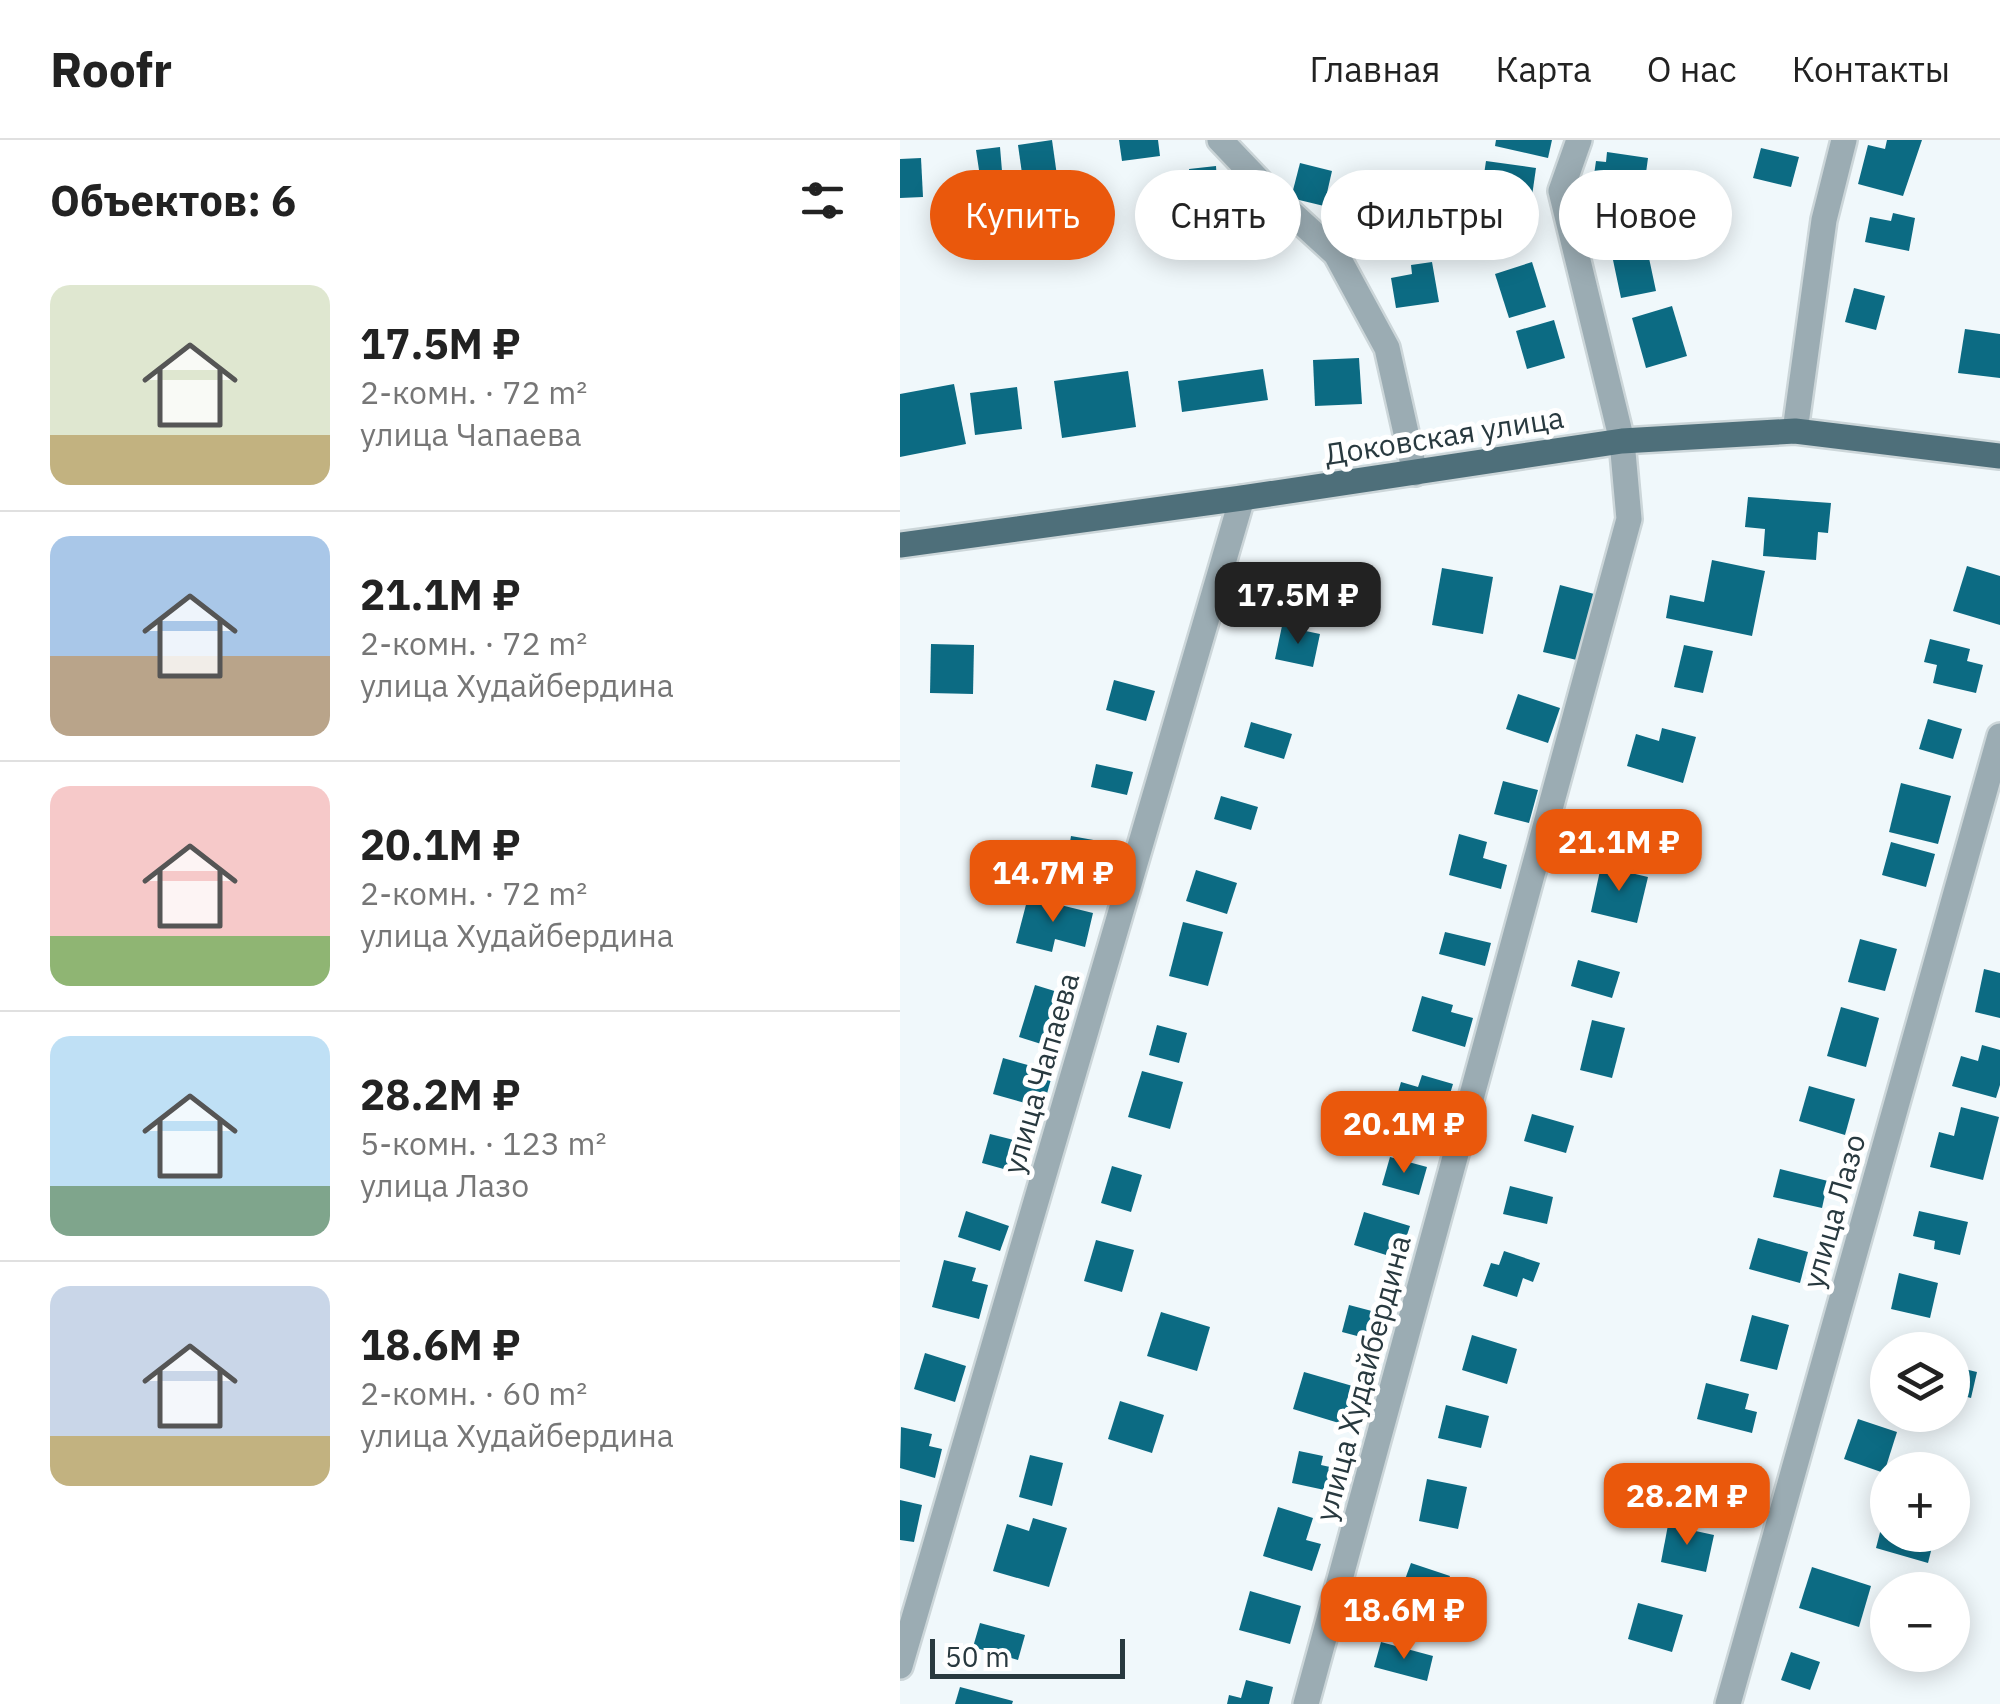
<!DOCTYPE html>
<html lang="ru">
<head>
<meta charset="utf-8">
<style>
	body { margin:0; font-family:"IBM Plex Sans",sans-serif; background:#f2f2f2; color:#222; height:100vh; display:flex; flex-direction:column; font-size:38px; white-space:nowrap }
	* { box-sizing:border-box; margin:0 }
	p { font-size:32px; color:#767676 }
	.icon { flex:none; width:55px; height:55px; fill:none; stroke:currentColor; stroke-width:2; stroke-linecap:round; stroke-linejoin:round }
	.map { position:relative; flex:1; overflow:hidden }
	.drawer { display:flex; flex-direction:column; background:#fff; width:900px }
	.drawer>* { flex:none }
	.guide { position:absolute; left:30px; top:30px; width:920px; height:90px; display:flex; gap:20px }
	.fabs { position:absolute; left:970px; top:1192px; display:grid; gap:20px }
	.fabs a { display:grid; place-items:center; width:100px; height:100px; border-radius:50%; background:#fff; box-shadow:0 5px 25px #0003; font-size:50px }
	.scale { position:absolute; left:30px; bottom:25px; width:195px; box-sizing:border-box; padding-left:10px; border:5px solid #28393f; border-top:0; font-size:28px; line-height:35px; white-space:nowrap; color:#28393f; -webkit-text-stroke:8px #fff; paint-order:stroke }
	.price { position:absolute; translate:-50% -85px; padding:0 22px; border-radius:20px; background:#ea580c; color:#fff; font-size:32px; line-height:65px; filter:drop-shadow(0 2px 5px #0008) }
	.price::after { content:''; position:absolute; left:50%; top:60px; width:30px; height:22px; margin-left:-15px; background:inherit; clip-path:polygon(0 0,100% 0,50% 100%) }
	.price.active { background:#222; color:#fff }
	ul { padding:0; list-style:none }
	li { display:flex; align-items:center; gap:30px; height:250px; padding:0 50px }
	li+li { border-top:2px solid #e0e0e0 }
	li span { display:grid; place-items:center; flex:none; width:280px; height:200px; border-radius:20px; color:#555 }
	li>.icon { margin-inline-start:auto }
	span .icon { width:120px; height:120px; fill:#fffc; stroke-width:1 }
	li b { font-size:42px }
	h2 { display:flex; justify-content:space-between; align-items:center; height:120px; padding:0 50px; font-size:42px }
	.pill { padding:0 35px; border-radius:45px; background:#fff; box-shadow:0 5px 25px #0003; font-size:35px; line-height:90px }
	.pill.active { background:#ea580c; color:#fff }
	header { display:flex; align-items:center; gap:60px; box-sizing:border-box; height:140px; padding:0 50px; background:#fff; border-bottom:2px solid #e0e0e0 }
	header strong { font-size:48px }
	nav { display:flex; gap:55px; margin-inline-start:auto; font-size:35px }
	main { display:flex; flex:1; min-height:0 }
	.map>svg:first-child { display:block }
</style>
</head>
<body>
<header>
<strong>Roofr</strong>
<nav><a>Главная</a><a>Карта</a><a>О нас</a><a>Контакты</a></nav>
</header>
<main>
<section class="drawer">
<h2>Объектов: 6<svg class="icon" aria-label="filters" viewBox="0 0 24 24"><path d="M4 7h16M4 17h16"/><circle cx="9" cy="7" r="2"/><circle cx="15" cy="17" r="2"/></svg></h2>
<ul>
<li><span style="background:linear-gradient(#dfe7d0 75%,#c2b280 0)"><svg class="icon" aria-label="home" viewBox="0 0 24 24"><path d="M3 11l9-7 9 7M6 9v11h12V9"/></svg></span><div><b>17.5M ₽</b><p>2-комн. · 72 m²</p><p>улица Чапаева</p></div></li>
<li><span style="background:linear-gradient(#a9c7e8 60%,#b9a48a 0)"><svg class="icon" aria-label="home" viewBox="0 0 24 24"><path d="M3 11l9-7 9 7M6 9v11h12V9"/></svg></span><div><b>21.1M ₽</b><p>2-комн. · 72 m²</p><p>улица Худайбердина</p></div></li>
<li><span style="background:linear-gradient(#f6c9c9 75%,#8fb573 0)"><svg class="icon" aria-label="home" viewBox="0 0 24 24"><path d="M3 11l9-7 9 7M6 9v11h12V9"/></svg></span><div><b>20.1M ₽</b><p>2-комн. · 72 m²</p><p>улица Худайбердина</p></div></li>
<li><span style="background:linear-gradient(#bfe0f5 75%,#7fa58c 0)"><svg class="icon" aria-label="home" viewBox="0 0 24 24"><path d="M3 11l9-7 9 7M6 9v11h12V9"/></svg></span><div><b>28.2M ₽</b><p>5-комн. · 123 m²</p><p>улица Лазо</p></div></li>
<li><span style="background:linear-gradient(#c9d6e8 75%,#c2b280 0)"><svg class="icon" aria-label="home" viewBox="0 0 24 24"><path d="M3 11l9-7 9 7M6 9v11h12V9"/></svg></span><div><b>18.6M ₽</b><p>2-комн. · 60 m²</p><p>улица Худайбердина</p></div></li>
</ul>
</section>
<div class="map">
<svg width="1100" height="1564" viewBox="0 0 1100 1564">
	<rect width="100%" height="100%" fill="#f0f8fb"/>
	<!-- building -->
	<g fill="#0c6b83">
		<polygon points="152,0 159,50 125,55 118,5"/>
		<polygon points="219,0 258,0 260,16 222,21"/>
		<polygon points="596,0 652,0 648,18 595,6"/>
		<polygon points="987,0 1022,0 1003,56 958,44 968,5 985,9"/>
		<polygon points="100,7 102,31 114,30 118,71 68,76 64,32 79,30 76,10"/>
		<polygon points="861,8 899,17 891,47 853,38"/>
		<polygon points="707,12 748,18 740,77 676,67 678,54 691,56 696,21 706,22"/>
		<polygon points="21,18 23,57 0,58 0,19"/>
		<polygon points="586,21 636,28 632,56 582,48"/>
		<polygon points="400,23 432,31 424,66 391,58"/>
		<polygon points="316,26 317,42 333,41 336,74 294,79 289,29"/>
		<polygon points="462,50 505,52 504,101 461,100"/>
		<polygon points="993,73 1015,78 1009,111 965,102 970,77 991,81"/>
		<polygon points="746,104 756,151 721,158 713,120 733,116 731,107"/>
		<polygon points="532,122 539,162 496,168 491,138 512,134 511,125"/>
		<polygon points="632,122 646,167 609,178 595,134"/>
		<polygon points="954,148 985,156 976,190 945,182"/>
		<polygon points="772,166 787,216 746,228 732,178"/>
		<polygon points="654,180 665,218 627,229 616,191"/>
		<polygon points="1065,189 1100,194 1100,238 1058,233"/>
		<polygon points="459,218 462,264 415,266 413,220"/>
		<polygon points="363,229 368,260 282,272 278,241"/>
		<polygon points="228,231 236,287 162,298 154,241"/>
		<polygon points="54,244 66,304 0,317 0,254"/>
		<polygon points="117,247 122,289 75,295 70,253"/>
		<polygon points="848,357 931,363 928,393 918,392 916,420 863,416 865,389 845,387"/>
		<polygon points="812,420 865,431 852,496 766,478 770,455 804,462"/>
		<polygon points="1067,426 1100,436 1100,485 1053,471"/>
		<polygon points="542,428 593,437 583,494 532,485"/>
		<polygon points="660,445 698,455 681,521 643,512"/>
		<polygon points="382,486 420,494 413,527 375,519"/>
		<polygon points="1030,499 1070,509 1067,521 1083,525 1076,553 1033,543 1037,525 1024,522"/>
		<polygon points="31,504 74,505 73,554 30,553"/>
		<polygon points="784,505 813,511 803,553 774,547"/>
		<polygon points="214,540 255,551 246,581 206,570"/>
		<polygon points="618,554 660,568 648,603 606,589"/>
		<polygon points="1028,579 1062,589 1053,619 1019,609"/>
		<polygon points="351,582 392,594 384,619 344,607"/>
		<polygon points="762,588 796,597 783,643 727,626 736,594 759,601"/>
		<polygon points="196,624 233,632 227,655 191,647"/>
		<polygon points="603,641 638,650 629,683 594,674"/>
		<polygon points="1001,643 1051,656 1038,704 989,692"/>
		<polygon points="321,656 358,667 351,690 314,679"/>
		<polygon points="725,669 773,683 761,726 713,712"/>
		<polygon points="559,694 587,702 583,718 607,725 601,749 549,735"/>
		<polygon points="171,696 216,704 211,728 167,720"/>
		<polygon points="991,702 1035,714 1026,747 982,735"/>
		<polygon points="701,726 748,737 737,783 691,772"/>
		<polygon points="296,730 337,743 327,774 286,761"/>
		<polygon points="128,757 193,773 185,807 155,799 152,812 116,803"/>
		<polygon points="283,782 323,792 308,846 269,836"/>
		<polygon points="545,792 591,803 585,826 539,814"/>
		<polygon points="960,799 997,809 985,851 948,842"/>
		<polygon points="678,820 720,832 712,858 671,846"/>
		<polygon points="1084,829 1100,833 1100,878 1075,872"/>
		<polygon points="135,845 174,857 157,909 119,897"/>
		<polygon points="522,856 553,865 551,872 573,878 565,907 512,891"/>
		<polygon points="941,867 979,878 966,927 927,916"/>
		<polygon points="692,880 725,888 712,938 680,930"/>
		<polygon points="257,885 287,893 279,923 249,915"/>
		<polygon points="1082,905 1100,910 1100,945 1096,958 1052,946 1061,916 1078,921"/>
		<polygon points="103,918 153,932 143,968 93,954"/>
		<polygon points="242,931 283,942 270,989 228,977"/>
		<polygon points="522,935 553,944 540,987 492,973 501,942 518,947"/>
		<polygon points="909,946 955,959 945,995 899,981"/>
		<polygon points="1061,967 1099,977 1083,1040 1030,1027 1039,992 1054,996"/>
		<polygon points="632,974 674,986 666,1013 624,1001"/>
		<polygon points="90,994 130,1004 122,1034 82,1023"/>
		<polygon points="490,1017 527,1027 519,1055 482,1045"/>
		<polygon points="212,1026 242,1035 231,1072 201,1063"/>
		<polygon points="880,1029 928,1041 922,1068 873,1057"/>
		<polygon points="610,1046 653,1057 647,1084 603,1074"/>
		<polygon points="66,1071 109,1086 100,1111 58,1097"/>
		<polygon points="1019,1071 1068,1082 1060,1115 1034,1109 1035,1101 1013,1096"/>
		<polygon points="464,1072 510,1086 499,1119 454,1105"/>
		<polygon points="858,1098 908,1112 900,1143 849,1129"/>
		<polygon points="196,1100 234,1110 222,1152 184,1141"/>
		<polygon points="604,1111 640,1123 633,1142 623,1138 617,1157 583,1146 591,1123 599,1125"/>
		<polygon points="44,1120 76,1128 72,1141 88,1145 79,1179 32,1167"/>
		<polygon points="999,1133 1038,1143 1030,1178 991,1169"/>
		<polygon points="449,1165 487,1175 480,1202 442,1192"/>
		<polygon points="261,1172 310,1187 297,1231 247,1216"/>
		<polygon points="852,1175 889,1185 877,1230 840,1221"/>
		<polygon points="572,1195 617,1209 607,1244 562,1230"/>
		<polygon points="25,1213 66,1226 55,1262 14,1249"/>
		<polygon points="1052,1226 1077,1232 1071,1258 1052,1253"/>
		<polygon points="404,1232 463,1249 452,1287 393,1269"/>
		<polygon points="806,1243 849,1254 845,1269 857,1272 852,1293 797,1279"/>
		<polygon points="220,1261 264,1275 252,1313 208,1299"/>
		<polygon points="546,1265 589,1276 581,1308 538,1298"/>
		<polygon points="958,1279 997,1292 984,1333 944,1319"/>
		<polygon points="1,1287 32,1294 29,1306 42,1309 35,1338 0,1328"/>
		<polygon points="399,1311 423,1316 421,1325 439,1329 434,1352 392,1343"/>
		<polygon points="130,1315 163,1323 152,1366 119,1357"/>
		<polygon points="798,1324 830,1334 827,1345 836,1348 830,1369 789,1357"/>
		<polygon points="527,1339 567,1347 558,1389 519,1381"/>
		<polygon points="0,1360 22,1365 14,1402 0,1400"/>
		<polygon points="378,1367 413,1378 406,1400 421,1404 412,1431 363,1416"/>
		<polygon points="986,1369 988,1395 1035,1395 1028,1423 976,1408"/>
		<polygon points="133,1378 167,1388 149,1447 93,1431 107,1384 129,1391"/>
		<polygon points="768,1385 814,1395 806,1432 761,1422"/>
		<polygon points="511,1423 550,1436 539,1466 500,1453"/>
		<polygon points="912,1427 971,1446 959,1487 899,1468"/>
		<polygon points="350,1451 401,1466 390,1504 339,1490"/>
		<polygon points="738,1463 783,1475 772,1512 728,1499"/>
		<polygon points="80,1483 125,1495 118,1520 73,1507"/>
		<polygon points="481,1502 533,1516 527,1541 474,1527"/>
		<polygon points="891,1512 920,1522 910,1550 881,1540"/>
		<polygon points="346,1540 373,1547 369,1564 327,1564 329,1555 341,1558"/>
		<polygon points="60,1547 113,1561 112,1564 55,1564"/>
	</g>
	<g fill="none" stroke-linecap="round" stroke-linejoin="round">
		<defs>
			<g id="minor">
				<polyline points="320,0 377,60 436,114 487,208 515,333"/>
				<polyline points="895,291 924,80 944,0"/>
				<polyline points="0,1526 342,358"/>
				<polyline points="406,1564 729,379 722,301 661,51 679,0"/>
				<polyline points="828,1564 1100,596"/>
			</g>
			<polyline id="major" points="0,405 342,358 722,301 895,291 1100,316"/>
		</defs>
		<!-- minor casing -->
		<use href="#minor" stroke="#ccd6d9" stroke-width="30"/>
		<!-- major casing -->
		<use href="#major" stroke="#ccd6d9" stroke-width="30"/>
		<!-- minor -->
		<use href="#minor" stroke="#9bacb3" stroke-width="25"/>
		<!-- major -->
		<use href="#major" stroke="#4e6f7a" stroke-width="25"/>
	</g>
	<g text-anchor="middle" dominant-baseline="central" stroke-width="10" stroke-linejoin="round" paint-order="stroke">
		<!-- street labels -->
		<g font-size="30" fill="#28393f" stroke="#fff">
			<text transform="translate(544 295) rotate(-9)">Доковская улица</text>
			<text transform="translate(140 933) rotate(-74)">улица Чапаева</text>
			<text transform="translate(933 1071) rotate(-74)">улица Лазо</text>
			<text transform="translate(462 1238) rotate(-75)">улица Худайбердина</text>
		</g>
	</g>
</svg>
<div class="fabs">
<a><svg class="icon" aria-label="layers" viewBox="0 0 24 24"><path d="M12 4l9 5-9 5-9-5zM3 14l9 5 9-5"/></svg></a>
<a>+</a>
<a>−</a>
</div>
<div class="scale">50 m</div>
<b class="price active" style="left:398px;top:507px">17.5M ₽</b>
<b class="price" style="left:719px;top:754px">21.1M ₽</b>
<b class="price" style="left:153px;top:785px">14.7M ₽</b>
<b class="price" style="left:504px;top:1036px">20.1M ₽</b>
<b class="price" style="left:787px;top:1408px">28.2M ₽</b>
<b class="price" style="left:504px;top:1522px">18.6M ₽</b>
<div class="guide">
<a class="pill active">Купить</a>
<a class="pill">Снять</a>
<a class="pill">Фильтры</a>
<a class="pill">Новое</a>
</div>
</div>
</main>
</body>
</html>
